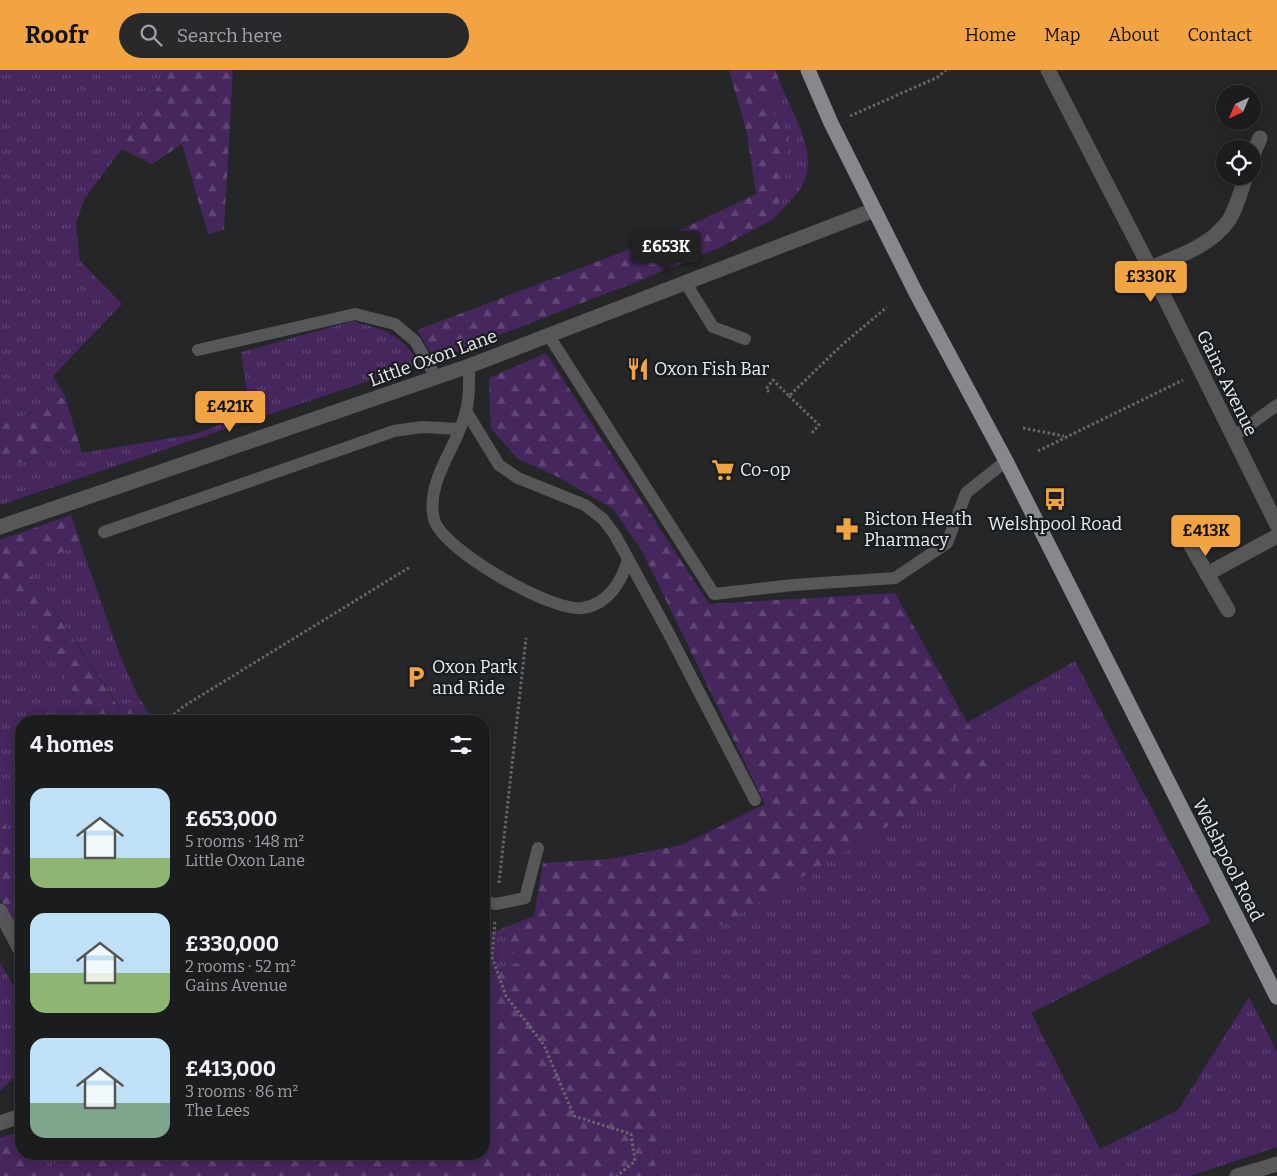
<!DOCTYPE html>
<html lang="en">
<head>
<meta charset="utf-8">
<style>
	body { margin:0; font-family:Bitter,serif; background:#28292b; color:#f1f3f6; height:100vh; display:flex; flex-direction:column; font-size:19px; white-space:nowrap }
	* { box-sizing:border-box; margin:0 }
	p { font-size:16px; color:#a0a1a4 }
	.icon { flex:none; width:28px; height:28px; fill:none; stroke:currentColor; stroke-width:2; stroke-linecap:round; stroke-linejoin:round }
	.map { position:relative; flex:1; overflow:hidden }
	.panel { position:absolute; left:15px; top:645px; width:475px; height:445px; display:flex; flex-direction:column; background:#1b1c1e; border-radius:20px; box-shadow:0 2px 12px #0003,0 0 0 1px #393a3c }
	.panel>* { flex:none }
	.needle { width:32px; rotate:224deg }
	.buttons { position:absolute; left:1216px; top:15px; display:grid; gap:10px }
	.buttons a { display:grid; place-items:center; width:45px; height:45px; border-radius:50%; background:#1b1c1e; box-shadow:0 2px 12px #0003,0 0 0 1px #393a3c; font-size:25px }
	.price { position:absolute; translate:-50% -42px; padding:0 11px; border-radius:5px; background:#f3a442; color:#111; font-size:16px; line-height:32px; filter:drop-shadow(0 1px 2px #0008) }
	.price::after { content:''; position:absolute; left:50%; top:30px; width:15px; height:11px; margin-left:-8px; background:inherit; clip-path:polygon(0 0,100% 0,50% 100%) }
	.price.on { background:#222; color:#fff }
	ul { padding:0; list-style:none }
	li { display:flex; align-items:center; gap:15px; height:125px; padding:0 15px }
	li span { display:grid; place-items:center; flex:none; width:140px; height:100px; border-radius:15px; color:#555 }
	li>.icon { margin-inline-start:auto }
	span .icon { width:60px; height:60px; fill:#fffc; stroke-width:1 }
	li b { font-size:21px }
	h2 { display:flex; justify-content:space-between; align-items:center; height:60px; padding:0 15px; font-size:21px }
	header { display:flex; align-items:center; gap:30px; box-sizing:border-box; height:70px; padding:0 25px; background:#f3a442; color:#111 }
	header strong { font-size:24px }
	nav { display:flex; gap:28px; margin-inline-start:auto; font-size:18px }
	.search { width:350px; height:45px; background:#28292b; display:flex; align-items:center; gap:12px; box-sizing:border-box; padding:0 18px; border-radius:28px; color:#a0a1a4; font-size:19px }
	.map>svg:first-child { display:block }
</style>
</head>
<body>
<header>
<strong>Roofr</strong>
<div class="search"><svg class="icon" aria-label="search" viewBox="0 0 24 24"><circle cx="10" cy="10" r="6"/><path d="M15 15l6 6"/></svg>Search here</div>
<nav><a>Home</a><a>Map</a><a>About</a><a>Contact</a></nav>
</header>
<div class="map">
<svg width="1277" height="1106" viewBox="0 0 1277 1106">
	<defs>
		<pattern id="grass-tufts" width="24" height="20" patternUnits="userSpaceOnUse" patternTransform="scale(1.25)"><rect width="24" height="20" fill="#45265d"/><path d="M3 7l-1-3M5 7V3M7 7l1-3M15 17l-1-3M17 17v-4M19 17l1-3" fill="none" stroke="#604674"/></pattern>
		<pattern id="forest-firs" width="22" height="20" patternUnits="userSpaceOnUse" patternTransform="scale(1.25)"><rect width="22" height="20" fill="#45265d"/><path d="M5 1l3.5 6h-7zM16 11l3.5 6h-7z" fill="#604674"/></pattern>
	</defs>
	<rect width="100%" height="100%" fill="#242628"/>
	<!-- grass -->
	<g fill="url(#grass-tufts)">
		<polygon points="0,0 167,0 122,79 85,128 76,153 80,191 122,234 53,306 65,326 0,356"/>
		<path d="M784,22C796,50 820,88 801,118C793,129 781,140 772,150L785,120L764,31Z"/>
		<path d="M353,251C384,260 402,263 419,294L0,435V399L79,373L82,383L196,364L250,342L241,282Z"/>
		<polygon points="80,472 120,586 139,628 120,638 28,501"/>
		<polygon points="0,518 8,518 20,526 89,651 21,651 21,785 0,746"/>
		<polygon points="1075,591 1211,852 1031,943 1100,1079 1178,1040 1249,927 1277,981 1277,1077 1190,1106 655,1106 662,932 677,881 990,695 967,653"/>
		<polygon points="501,859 519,892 484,908 484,864"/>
		<polygon points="0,892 21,930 21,1002 0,1021"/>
		<polygon points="27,1084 109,1084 35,1098"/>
		<polygon points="558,1093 557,1106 536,1106"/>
	</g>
	<!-- forest -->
	<g fill="url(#forest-firs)">
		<polygon points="167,0 233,0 224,160 208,164 182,74 152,94 122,79"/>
		<polygon points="729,0 775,0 784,22 764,31 789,63 785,120 772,150 719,178 636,212 435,290 417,260 680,160 756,124 747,64"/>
		<polygon points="546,283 709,534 895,523 991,695 677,881 662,932 655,1106 557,1106 558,1094 536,1106 0,1106 0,1068 15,1063 21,1073 21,1084 27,1084 36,1098 109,1084 484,1084 484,908 519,892 501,859 534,846 543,793 609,789 682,775 765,734 642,481 613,439 558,407 518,389 491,359 489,308"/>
		<polygon points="65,326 79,373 0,399 0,356"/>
		<polygon points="71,445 80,472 28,501 119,638 139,628 154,651 89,651 20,526 8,518 0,518 0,470"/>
		<polygon points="0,746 21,785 21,868 0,829"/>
	</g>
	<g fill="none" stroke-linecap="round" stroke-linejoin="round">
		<!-- path -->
		<g stroke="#656769" stroke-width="3" stroke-dasharray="2.5 2.5" stroke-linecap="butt">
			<polyline points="850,46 938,7 946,0"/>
			<polyline points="769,322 766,319 773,310 789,326 843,274 887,237"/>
			<polyline points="789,326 819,355 813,362 810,359"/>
			<polyline points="1023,358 1064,366"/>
			<polyline points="1038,381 1183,310"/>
			<polyline points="166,651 184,636 410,497"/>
			<polyline points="499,813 526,568"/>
			<polyline points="495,852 492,887 506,926 544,975 574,1046 631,1064 635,1091 617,1106"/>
		</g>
		<!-- lane -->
		<g stroke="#575759" stroke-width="12">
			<polyline points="685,212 713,257 745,269"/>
			<polyline points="549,266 714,524 793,515 895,508 947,473 966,423 1006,391"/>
			<polyline points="198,280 355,244 395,254 415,271 436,307"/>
			<path d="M469,296C469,310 470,327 466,341C458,377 425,410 434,449C441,479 551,542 582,538C607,535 622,512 628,489"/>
			<polyline points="466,341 499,395 518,408 585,435 603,449 615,465 668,562 755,730"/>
			<polyline points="1233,367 1277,335"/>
			<polyline points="104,462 394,361 422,357 459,359"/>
			<polyline points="484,832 496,834 525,828 538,778"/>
		</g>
		<!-- street -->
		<g stroke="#575759" stroke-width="15">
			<polyline points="1048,0 1150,198 1277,455"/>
			<polyline points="1252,87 1260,68"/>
			<path d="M1150,198C1179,186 1211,176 1229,150C1237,138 1241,120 1246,106"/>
			<polyline points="0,457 469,296 874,140"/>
			<polyline points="1189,472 1207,504"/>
			<polyline points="1228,540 1207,504 1277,466"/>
			<polyline points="0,841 21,881"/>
			<polyline points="0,1053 21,1046"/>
			<polyline points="1237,1106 1277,1094"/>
		</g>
		<!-- primary -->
		<polyline stroke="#87888b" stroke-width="15" points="808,0 831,53 915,221 1006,391 1277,927"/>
	</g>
	<!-- icons -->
	<defs>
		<symbol id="restaurant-bare" viewBox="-9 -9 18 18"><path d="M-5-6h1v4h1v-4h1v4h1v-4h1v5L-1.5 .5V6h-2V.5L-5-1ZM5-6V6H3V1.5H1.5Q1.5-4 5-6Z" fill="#f3a442" stroke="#1a1d1f" stroke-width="2.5" paint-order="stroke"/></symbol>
		<symbol id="supermarket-bare" viewBox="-9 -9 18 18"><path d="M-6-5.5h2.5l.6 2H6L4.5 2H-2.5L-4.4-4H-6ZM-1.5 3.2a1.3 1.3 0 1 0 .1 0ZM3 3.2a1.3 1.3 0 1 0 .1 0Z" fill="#f3a442" stroke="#1a1d1f" stroke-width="2.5" paint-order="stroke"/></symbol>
		<symbol id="bus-bare" viewBox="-9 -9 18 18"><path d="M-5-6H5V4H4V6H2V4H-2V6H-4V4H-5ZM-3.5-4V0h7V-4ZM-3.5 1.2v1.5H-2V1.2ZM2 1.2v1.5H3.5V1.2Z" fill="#f3a442" stroke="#1a1d1f" stroke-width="2.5" paint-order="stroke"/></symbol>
		<symbol id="pharmacy-bare" viewBox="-9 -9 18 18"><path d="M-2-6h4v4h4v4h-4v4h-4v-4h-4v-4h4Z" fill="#f3a442" stroke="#1a1d1f" stroke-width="2.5" paint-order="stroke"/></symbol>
		<symbol id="parking-bare" viewBox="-9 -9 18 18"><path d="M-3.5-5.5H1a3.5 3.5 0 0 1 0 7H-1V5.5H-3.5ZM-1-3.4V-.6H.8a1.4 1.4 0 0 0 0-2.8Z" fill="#f3a442" stroke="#1a1d1f" stroke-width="2.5" paint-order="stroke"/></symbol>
	</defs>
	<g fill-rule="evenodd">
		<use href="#restaurant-bare" x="622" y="283" width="32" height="32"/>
		<use href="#supermarket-bare" x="707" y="384" width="32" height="32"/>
		<use href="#bus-bare" x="1039" y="413" width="32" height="32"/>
		<use href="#pharmacy-bare" x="831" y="443" width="32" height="32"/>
		<use href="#parking-bare" x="400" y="591" width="32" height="32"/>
	</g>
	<g text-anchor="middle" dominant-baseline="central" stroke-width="4.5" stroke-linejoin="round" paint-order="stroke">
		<!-- street labels -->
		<g font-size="18" fill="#e9ebec" stroke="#1a1d1f">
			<text transform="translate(433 288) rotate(-20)">Little Oxon Lane</text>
			<text transform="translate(1227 313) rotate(64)">Gains Avenue</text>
			<text transform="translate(1228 790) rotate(63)">Welshpool Road</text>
		</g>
		<!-- poi labels -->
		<g font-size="18" fill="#e9ebec" stroke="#1a1d1f" text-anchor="start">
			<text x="654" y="299">Oxon Fish Bar</text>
			<text x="740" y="400">Co-op</text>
			<text x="864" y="449">Bicton Heath<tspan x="864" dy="21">Pharmacy</tspan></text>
			<text x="1055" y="454" text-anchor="middle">Welshpool Road</text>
			<text x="432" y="597">Oxon Park<tspan x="432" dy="21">and Ride</tspan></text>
		</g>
	</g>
</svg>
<div class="buttons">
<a><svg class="needle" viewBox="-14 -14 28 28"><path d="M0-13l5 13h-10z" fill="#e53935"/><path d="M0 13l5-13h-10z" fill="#a0a1a4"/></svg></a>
<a><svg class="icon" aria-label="locate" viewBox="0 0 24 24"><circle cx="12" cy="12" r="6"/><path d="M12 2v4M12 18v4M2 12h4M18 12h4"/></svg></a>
</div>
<b class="price on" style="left:666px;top:203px">£653K</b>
<b class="price" style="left:1151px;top:233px">£330K</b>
<b class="price" style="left:230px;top:363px">£421K</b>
<b class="price" style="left:1206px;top:487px">£413K</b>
<section class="panel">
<h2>4 homes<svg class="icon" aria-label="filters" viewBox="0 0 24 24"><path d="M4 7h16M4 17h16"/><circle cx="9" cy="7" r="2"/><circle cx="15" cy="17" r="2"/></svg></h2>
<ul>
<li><span style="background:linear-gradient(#bfe0f5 70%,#8fb573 0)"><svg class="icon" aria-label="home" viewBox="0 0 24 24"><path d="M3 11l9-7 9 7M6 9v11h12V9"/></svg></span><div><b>£653,000</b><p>5 rooms · 148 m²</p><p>Little Oxon Lane</p></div></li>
<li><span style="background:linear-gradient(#bfe0f5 60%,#8fb573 0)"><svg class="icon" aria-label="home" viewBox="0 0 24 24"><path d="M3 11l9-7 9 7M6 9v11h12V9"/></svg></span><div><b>£330,000</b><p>2 rooms · 52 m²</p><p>Gains Avenue</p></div></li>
<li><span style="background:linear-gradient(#bfe0f5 65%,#7fa58c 0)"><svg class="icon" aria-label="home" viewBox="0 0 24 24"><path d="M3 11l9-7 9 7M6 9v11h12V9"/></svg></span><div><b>£413,000</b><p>3 rooms · 86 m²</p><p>The Lees</p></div></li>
</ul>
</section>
</div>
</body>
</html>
